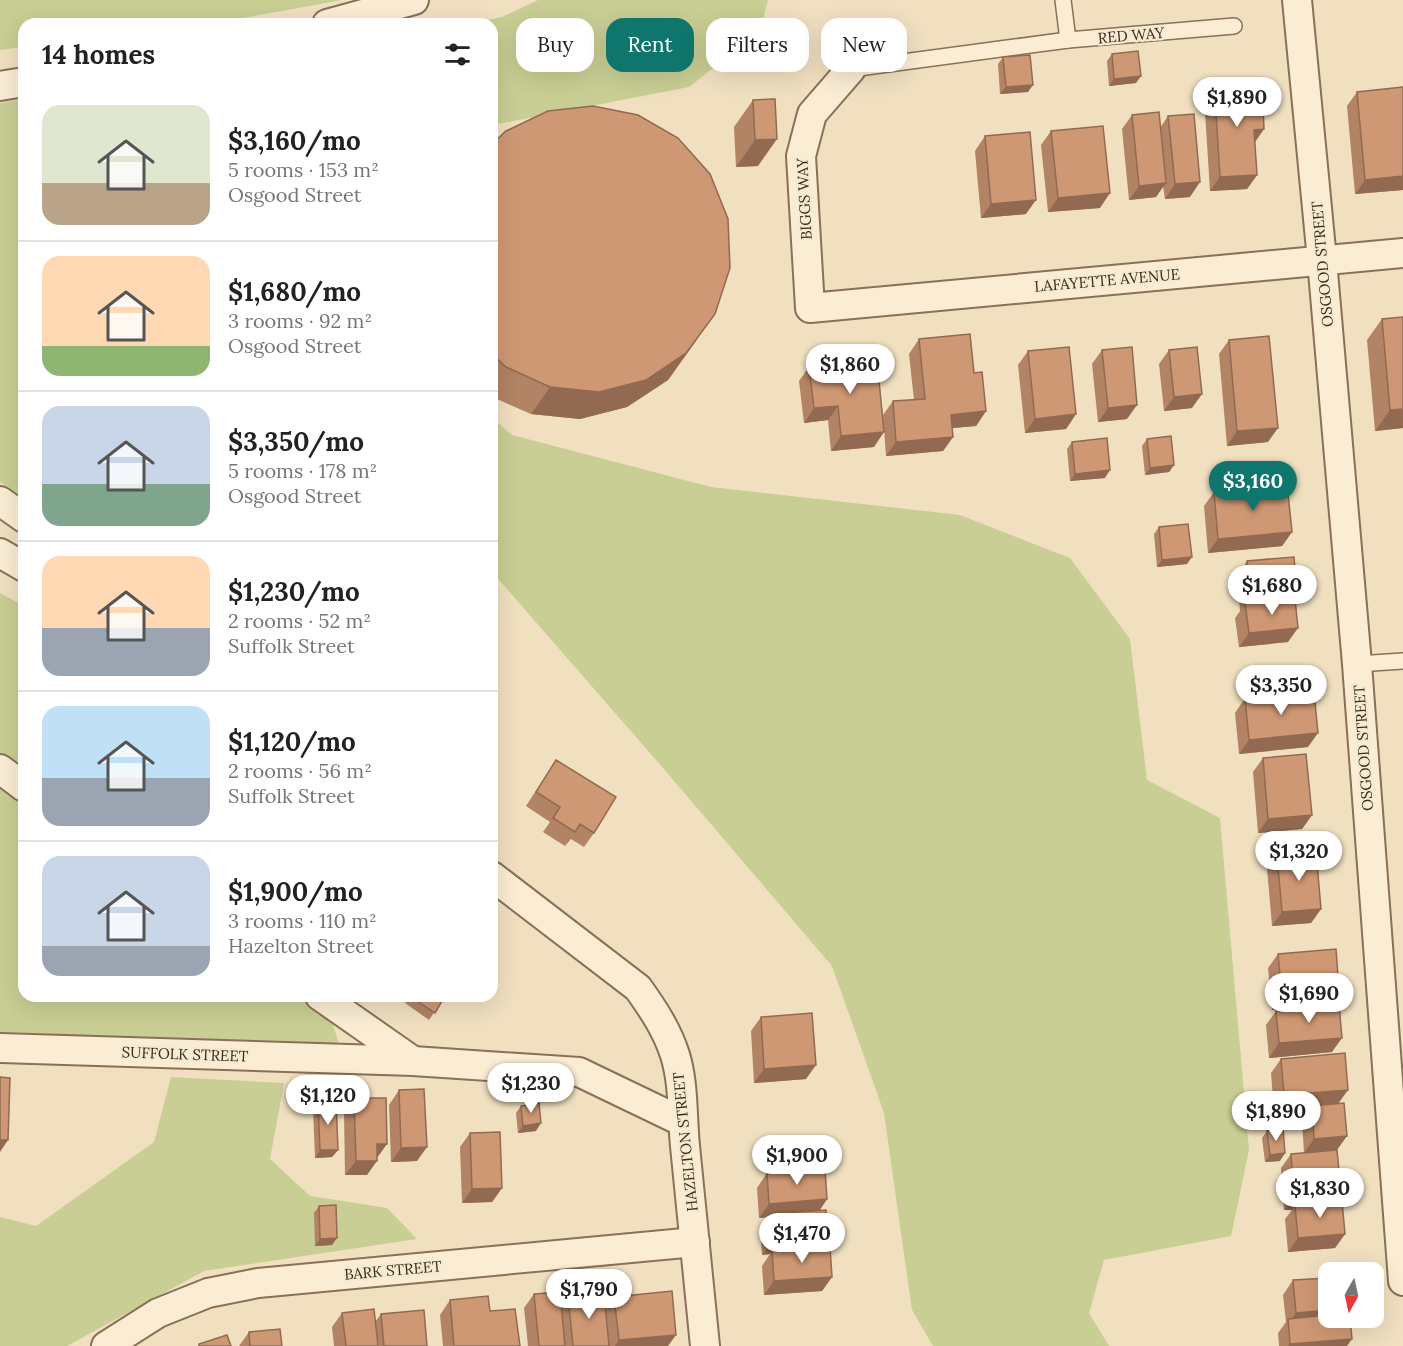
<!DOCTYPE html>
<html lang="en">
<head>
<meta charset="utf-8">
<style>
	body { margin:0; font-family:Lora,serif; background:#f6f6f6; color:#222; height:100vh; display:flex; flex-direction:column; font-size:22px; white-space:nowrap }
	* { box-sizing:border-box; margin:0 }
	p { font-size:20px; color:#767676 }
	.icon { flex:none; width:33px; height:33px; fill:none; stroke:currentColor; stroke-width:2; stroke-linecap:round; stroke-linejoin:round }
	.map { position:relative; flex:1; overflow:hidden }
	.details { position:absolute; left:18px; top:18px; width:480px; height:984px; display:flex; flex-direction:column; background:#fff; border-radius:18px; box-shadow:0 6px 24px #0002 }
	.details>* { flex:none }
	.guide { position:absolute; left:516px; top:18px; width:570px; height:54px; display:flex; gap:12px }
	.needle { width:39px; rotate:189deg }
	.buttons { position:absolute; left:1318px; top:1262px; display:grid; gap:12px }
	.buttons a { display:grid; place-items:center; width:66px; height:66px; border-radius:12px; background:#fff; box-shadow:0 6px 24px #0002; font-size:30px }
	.price { position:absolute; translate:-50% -51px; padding:0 14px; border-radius:21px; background:#fff; color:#222; font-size:20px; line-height:39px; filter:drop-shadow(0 2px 3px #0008) }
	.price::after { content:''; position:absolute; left:50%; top:36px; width:18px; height:14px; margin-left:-9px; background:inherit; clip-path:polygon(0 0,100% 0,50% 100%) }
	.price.current { background:#0f766e; color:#fff }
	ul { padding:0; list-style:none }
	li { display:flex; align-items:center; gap:18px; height:150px; padding:0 24px }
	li+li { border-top:2px solid #e0e0e0 }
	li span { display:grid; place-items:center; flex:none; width:168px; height:120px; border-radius:18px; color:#555 }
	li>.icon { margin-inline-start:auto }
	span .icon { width:72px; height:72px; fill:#fffc; stroke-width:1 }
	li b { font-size:26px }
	h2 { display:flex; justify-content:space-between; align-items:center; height:72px; padding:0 24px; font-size:26px }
	.tag { padding:0 21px; border-radius:18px; background:#fff; box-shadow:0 6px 24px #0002; font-size:21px; line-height:54px }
	.tag.current { background:#0f766e; color:#fff }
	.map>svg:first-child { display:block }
</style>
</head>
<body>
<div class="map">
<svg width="1403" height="1346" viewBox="0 0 1403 1346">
	<rect width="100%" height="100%" fill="#f0e0c0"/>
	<!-- green -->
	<g fill="#c9ce94">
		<polygon points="0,0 342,0 210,24 24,24 24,47 0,50"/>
		<polygon points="538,0 768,0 760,31 689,87 492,125 492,24 470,24 502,17"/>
		<polygon points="24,99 24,498 0,482 0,103"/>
		<polygon points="492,418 512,435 711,487 960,515 1070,558 1130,639 1147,780 1220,818 1249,1150 1231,1236 1104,1260 1089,1313 1109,1346 933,1346 912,1310 884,1113 832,966 657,761 492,572"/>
		<polygon points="0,593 24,606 24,996 303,996 330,1016 341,1050 0,1039"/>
		<polygon points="171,1077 284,1083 270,1159 310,1196 387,1208 417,1239 204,1271 67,1346 0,1346 0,1217 36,1226 154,1142"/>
	</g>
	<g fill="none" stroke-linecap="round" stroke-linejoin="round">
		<defs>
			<g id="service">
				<polyline points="1063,0 1068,40"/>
				<polyline points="851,69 1068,40 1234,26"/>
				<polyline points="1357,664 1403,661"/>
			</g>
			<g id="minor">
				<polyline points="1297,0 1322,260 1357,664 1403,1281"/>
				<polyline points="327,24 414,0"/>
				<polyline points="851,69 812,114 801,156 810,308 1403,253"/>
				<polyline points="0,86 24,82"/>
				<polyline points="0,501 24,518"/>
				<polyline points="0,553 24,567"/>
				<polyline points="0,769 24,787"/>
				<path d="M492,876L638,988C653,1009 667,1030 675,1055C684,1084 682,1116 685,1146C692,1213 698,1279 705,1346"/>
				<polyline points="320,996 413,1061"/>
				<polyline points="0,1048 413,1061 579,1072 683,1122"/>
				<polyline points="106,1346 158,1313 208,1293 258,1283 695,1242"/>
			</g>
		</defs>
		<!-- service casing -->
		<use href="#service" stroke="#897057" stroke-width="18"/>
		<!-- minor casing -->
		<use href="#minor" stroke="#897057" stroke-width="32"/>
		<!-- service -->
		<use href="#service" stroke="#faedd3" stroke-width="15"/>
		<!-- minor -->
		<use href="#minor" stroke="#faedd3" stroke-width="28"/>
	</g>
	<!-- wall -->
	<g fill="#b28364">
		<polygon points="1112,54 1136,83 1109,86 1107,61"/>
		<polygon points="1003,57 1028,92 1000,94 998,64"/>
		<polygon points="1214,81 1250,106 1264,129 1255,142 1257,175 1247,189 1210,191 1204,96"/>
		<polygon points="1357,92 1403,190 1355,194 1347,106"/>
		<polygon points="753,100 758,166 736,167 734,127"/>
		<polygon points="1132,115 1160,128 1168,116 1190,197 1165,199 1163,186 1156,197 1129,200 1122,129"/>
		<polygon points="1051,131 1100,208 1048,212 1041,145"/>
		<polygon points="985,136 1026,214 981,218 975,151"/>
		<polygon points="492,144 696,341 668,380 627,407 580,419 531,414 492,397"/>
		<polygon points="1382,319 1403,428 1375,431 1367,340"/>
		<polygon points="919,339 974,373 986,411 976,426 952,428 953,437 943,451 886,456 883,415 893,401 914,400 909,354"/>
		<polygon points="1229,340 1268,442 1227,446 1219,354"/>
		<polygon points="1102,350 1127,419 1098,422 1092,364"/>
		<polygon points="1169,350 1192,408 1164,411 1159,364"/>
		<polygon points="1028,351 1076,414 1066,429 1025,433 1018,365"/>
		<polygon points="809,367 874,447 831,451 828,420 804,423 799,381"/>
		<polygon points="1147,439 1174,465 1169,472 1145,475 1142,446"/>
		<polygon points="1072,442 1105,478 1070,481 1067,449"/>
		<polygon points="1214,492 1292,532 1282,546 1208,553 1204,506"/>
		<polygon points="1159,527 1187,564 1157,567 1154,534"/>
		<polygon points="1247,561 1294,599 1288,642 1239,647 1235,618 1240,611 1237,576"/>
		<polygon points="1245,698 1308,747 1239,754 1235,713"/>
		<polygon points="1263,758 1312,815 1302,829 1258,833 1253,772"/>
		<polygon points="556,760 594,833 584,847 571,839 565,846 543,832 550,822 526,806"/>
		<polygon points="1277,854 1321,909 1311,923 1272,926 1267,869"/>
		<polygon points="1278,954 1329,1005 1272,1010 1268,968"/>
		<polygon points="409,996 444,998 429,1020 405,1003"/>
		<polygon points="1276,1011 1332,1052 1269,1058 1266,1025"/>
		<polygon points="761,1017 806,1079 754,1083 751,1031"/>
		<polygon points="1281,1059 1338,1104 1337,1150 1341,1192 1334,1202 1345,1234 1335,1248 1288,1252 1285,1219 1292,1210 1284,1210 1281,1168 1291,1154 1304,1153 1302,1120 1311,1106 1274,1110 1271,1073"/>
		<polygon points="399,1090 417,1161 391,1162 389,1105"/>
		<polygon points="354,1098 377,1158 367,1175 345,1175 344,1113"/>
		<polygon points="318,1102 338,1150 332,1157 315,1158 313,1109"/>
		<polygon points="521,1106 536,1131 518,1133 516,1113"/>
		<polygon points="1267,1131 1280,1161 1265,1162 1262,1138"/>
		<polygon points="470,1133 502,1188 492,1202 462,1203 460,1147"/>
		<polygon points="767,1173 827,1199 820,1210 828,1237 820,1248 832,1277 822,1291 764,1295 762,1266 770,1254 762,1255 760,1228 767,1217 759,1218 757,1188"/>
		<polygon points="319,1206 332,1245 315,1246 314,1213"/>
		<polygon points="1293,1280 1347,1346 1279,1346 1278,1333 1286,1322 1283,1295"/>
		<polygon points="534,1294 561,1305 568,1296 606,1310 614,1297 668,1346 528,1346 524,1308"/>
		<polygon points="450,1300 490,1311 520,1346 443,1346 440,1315"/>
		<polygon points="342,1313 375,1322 381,1314 427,1346 334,1346 332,1327"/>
		<polygon points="249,1332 282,1346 239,1346"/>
	</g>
	<!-- shaded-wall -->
	<g fill="#916a51">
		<polygon points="1141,76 1136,83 1109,86 1114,79"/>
		<polygon points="1033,85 1028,92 1000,94 1006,87"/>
		<polygon points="1264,129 1254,143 1254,130"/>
		<polygon points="777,139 758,166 736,167 755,140"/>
		<polygon points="1257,175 1247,189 1210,191 1220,177"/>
		<polygon points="1403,176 1403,190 1355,194 1365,180"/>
		<polygon points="1200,182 1190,197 1165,199 1175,184"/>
		<polygon points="1166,183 1156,197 1129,200 1139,186"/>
		<polygon points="1110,193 1100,208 1048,212 1058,198"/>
		<polygon points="1036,200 1026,214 981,218 991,204"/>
		<polygon points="715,314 668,380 627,407 580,419 531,414 550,387"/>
		<polygon points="1202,394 1192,408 1164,411 1174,397"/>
		<polygon points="1137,405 1127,419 1098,422 1108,408"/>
		<polygon points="838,406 828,420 804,423 814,408"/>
		<polygon points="1403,409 1403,428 1375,431 1390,410"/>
		<polygon points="986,411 976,426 941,429 951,415"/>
		<polygon points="1076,414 1066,429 1025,433 1035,419"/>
		<polygon points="1278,428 1268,442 1227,446 1237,431"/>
		<polygon points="884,432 874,447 831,451 841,436"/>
		<polygon points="953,437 943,451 886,456 896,442"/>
		<polygon points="1174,465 1169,472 1145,475 1150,468"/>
		<polygon points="1110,470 1105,478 1070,481 1075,474"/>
		<polygon points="1292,532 1282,546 1208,553 1218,539"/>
		<polygon points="1192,557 1187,564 1157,567 1162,560"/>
		<polygon points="1297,594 1287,608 1246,605 1250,598"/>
		<polygon points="1298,628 1288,642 1239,647 1249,633"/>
		<polygon points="1318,733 1308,747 1239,754 1249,740"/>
		<polygon points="1312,815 1302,829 1258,833 1268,819"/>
		<polygon points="1321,909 1311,923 1272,926 1282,912"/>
		<polygon points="1339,990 1329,1005 1272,1010 1282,996"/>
		<polygon points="1342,1038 1332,1052 1269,1058 1279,1043"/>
		<polygon points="816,1065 806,1079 754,1083 764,1069"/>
		<polygon points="1348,1090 1338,1104 1274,1110 1284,1095"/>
		<polygon points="541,1123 536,1131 518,1133 523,1126"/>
		<polygon points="1347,1136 1337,1150 1304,1153 1314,1139"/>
		<polygon points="0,1140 8,1140 0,1152"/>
		<polygon points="377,1144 387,1144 377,1158"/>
		<polygon points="427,1147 417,1161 391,1162 401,1148"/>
		<polygon points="320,1150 338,1150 332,1157 315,1158"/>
		<polygon points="1285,1153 1280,1161 1265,1162 1270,1155"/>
		<polygon points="356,1161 377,1161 367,1175 345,1175"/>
		<polygon points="502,1188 492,1202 462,1203 472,1189"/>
		<polygon points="1341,1192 1331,1206 1295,1205 1292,1210 1284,1210 1294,1196"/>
		<polygon points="827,1199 817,1214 770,1214 767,1217 759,1218 769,1204"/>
		<polygon points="1345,1234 1335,1248 1288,1252 1298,1238"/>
		<polygon points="828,1237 818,1251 772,1251 769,1254 762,1255 772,1241"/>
		<polygon points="337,1238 332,1245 315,1246 320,1239"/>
		<polygon points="832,1277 822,1291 764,1295 774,1281"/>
		<polygon points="1329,1310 1329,1317 1288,1324 1296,1313"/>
		<polygon points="676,1335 668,1346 615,1346 619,1340"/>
		<polygon points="1352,1339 1347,1346 1288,1346 1290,1344"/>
	</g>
	<!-- building -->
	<g fill="#cf9874" stroke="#916a51" stroke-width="1.5">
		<polygon points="1138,51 1141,76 1114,79 1112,54"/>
		<polygon points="1030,55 1033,85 1006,87 1003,57"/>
		<polygon points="1248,79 1250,106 1263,106 1264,129 1254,130 1257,175 1220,177 1214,81"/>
		<polygon points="1403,87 1403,176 1365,180 1357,92"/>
		<polygon points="775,99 777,139 755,140 753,100"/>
		<polygon points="593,106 638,115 678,138 710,174 728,219 730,268 715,314 686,353 646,380 599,392 550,387 506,367 492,354 492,144 506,131 548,111"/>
		<polygon points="1159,112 1166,183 1139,186 1132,115"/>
		<polygon points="1194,114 1200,182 1175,184 1168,116"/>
		<polygon points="1103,126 1110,193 1058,198 1051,131"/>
		<polygon points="1030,132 1036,200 991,204 985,136"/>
		<polygon points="1403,317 1403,409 1390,410 1382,319"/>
		<polygon points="970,334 974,373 982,372 986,411 951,415 953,437 896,442 893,401 925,399 919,339"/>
		<polygon points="1269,336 1278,428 1237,431 1229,340"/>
		<polygon points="1069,347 1076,414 1035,419 1028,351"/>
		<polygon points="1132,347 1137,405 1108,408 1102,350"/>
		<polygon points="1197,347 1202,394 1174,397 1169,350"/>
		<polygon points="877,360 884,432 841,436 838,406 814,408 809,367"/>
		<polygon points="1171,436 1174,465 1150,468 1147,439"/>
		<polygon points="1107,438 1110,470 1075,474 1072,442"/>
		<polygon points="1287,484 1292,532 1218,539 1214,492"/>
		<polygon points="1188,524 1192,557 1162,560 1159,527"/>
		<polygon points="1294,557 1297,594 1250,598 1247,561"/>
		<polygon points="1295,599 1298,628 1249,633 1245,603"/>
		<polygon points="1314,692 1318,733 1249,740 1245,698"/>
		<polygon points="1306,754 1312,815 1268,819 1263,758"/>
		<polygon points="556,760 616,797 594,833 580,824 575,832 553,818 560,807 536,792"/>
		<polygon points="1316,851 1321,909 1282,912 1277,854"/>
		<polygon points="1336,949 1339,990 1282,996 1278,954"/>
		<polygon points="410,996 441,996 444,998 435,1013"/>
		<polygon points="1339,1005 1342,1038 1279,1043 1276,1011"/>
		<polygon points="812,1013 816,1065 764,1069 761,1017"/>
		<polygon points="1345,1053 1348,1090 1284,1095 1281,1059"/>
		<polygon points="0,1077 10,1078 8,1140 0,1140"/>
		<polygon points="424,1089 427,1147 401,1148 399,1090"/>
		<polygon points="354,1098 386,1098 387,1144 377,1144 377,1161 356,1161"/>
		<polygon points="336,1101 338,1150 320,1150 318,1102"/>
		<polygon points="539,1103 541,1123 523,1126 521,1106"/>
		<polygon points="1344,1103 1347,1136 1314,1139 1312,1106"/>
		<polygon points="1283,1129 1285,1153 1270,1155 1267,1131"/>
		<polygon points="500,1132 502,1188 472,1189 470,1133"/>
		<polygon points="1337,1150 1341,1192 1294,1196 1291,1154"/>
		<polygon points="825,1169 827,1199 769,1204 767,1173"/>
		<polygon points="1342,1201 1345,1234 1298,1238 1295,1205"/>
		<polygon points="336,1205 337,1238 320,1239 319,1206"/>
		<polygon points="826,1210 828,1237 772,1241 770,1214"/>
		<polygon points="830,1247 832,1277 774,1281 772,1251"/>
		<polygon points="1329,1278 1329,1310 1296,1313 1293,1280"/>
		<polygon points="672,1291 676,1335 619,1340 614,1297"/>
		<polygon points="560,1292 565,1346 539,1346 534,1294"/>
		<polygon points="604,1293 609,1346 573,1346 568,1296"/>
		<polygon points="488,1296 490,1311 515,1309 520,1346 454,1346 450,1300"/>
		<polygon points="374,1309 378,1346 346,1346 342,1313"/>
		<polygon points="424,1310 427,1346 384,1346 381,1314"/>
		<polygon points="1329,1315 1329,1317 1350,1317 1352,1339 1290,1344 1288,1319"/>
		<polygon points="280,1329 282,1346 250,1346 249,1332"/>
		<polygon points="227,1335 231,1346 199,1346 199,1344"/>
	</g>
	<g text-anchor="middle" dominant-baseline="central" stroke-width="4.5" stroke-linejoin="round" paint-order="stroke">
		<!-- street labels -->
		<g font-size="15" fill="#38291c" stroke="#f7ead0">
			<text transform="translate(1131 35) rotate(-5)">RED WAY</text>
			<text transform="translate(804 199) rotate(-93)">BIGGS WAY</text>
			<text transform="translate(1322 264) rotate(-95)">OSGOOD STREET</text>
			<text transform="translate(1107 280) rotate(-5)">LAFAYETTE AVENUE</text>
			<text transform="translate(1363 748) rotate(-94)">OSGOOD STREET</text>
			<text transform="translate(185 1054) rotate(2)">SUFFOLK STREET</text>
			<text transform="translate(685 1142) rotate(-96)">HAZELTON STREET</text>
			<text transform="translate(393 1270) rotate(-5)">BARK STREET</text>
		</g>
	</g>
</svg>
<div class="buttons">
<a><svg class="needle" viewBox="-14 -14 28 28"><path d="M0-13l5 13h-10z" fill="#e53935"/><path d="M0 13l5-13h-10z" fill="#767676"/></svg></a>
</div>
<b class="price" style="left:1237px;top:128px">$1,890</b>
<b class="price" style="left:850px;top:395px">$1,860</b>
<b class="price current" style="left:1253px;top:512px">$3,160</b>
<b class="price" style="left:1272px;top:616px">$1,680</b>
<b class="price" style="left:1281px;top:716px">$3,350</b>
<b class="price" style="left:1299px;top:882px">$1,320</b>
<b class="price" style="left:1309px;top:1024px">$1,690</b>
<b class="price" style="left:531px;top:1114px">$1,230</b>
<b class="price" style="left:328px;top:1126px">$1,120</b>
<b class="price" style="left:1276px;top:1142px">$1,890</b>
<b class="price" style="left:797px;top:1186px">$1,900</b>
<b class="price" style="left:1320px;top:1219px">$1,830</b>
<b class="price" style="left:802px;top:1264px">$1,470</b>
<b class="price" style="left:589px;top:1320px">$1,790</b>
<div class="guide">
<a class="tag">Buy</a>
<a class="tag current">Rent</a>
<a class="tag">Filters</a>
<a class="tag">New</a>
</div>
<section class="details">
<h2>14 homes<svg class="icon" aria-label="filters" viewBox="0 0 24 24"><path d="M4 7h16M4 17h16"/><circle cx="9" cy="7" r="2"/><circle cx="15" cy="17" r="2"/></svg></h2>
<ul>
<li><span style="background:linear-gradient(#dfe7d0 65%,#b9a48a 0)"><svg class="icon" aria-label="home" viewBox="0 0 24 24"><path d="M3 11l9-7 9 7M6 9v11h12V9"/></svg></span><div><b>$3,160/mo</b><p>5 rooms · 153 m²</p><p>Osgood Street</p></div></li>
<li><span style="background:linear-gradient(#ffd9b3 75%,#8fb573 0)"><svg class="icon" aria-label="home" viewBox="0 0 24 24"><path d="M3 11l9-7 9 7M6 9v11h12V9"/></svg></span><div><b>$1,680/mo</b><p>3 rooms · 92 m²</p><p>Osgood Street</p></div></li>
<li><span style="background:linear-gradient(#c9d6e8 65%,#7fa58c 0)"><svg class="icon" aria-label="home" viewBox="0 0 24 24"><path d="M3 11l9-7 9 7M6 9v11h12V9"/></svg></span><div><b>$3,350/mo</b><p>5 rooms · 178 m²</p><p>Osgood Street</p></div></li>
<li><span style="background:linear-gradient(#ffd9b3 60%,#9aa5b1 0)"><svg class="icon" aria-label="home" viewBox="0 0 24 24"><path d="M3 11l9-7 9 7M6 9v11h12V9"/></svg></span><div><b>$1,230/mo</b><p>2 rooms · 52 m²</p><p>Suffolk Street</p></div></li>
<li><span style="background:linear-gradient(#bfe0f5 60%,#9aa5b1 0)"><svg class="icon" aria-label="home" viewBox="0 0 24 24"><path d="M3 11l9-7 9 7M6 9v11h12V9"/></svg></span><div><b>$1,120/mo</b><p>2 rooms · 56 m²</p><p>Suffolk Street</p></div></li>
<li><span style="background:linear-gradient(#c9d6e8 75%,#9aa5b1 0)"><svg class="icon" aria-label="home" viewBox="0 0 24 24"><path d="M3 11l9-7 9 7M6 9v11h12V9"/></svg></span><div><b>$1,900/mo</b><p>3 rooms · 110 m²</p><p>Hazelton Street</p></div></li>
</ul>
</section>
</div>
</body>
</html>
